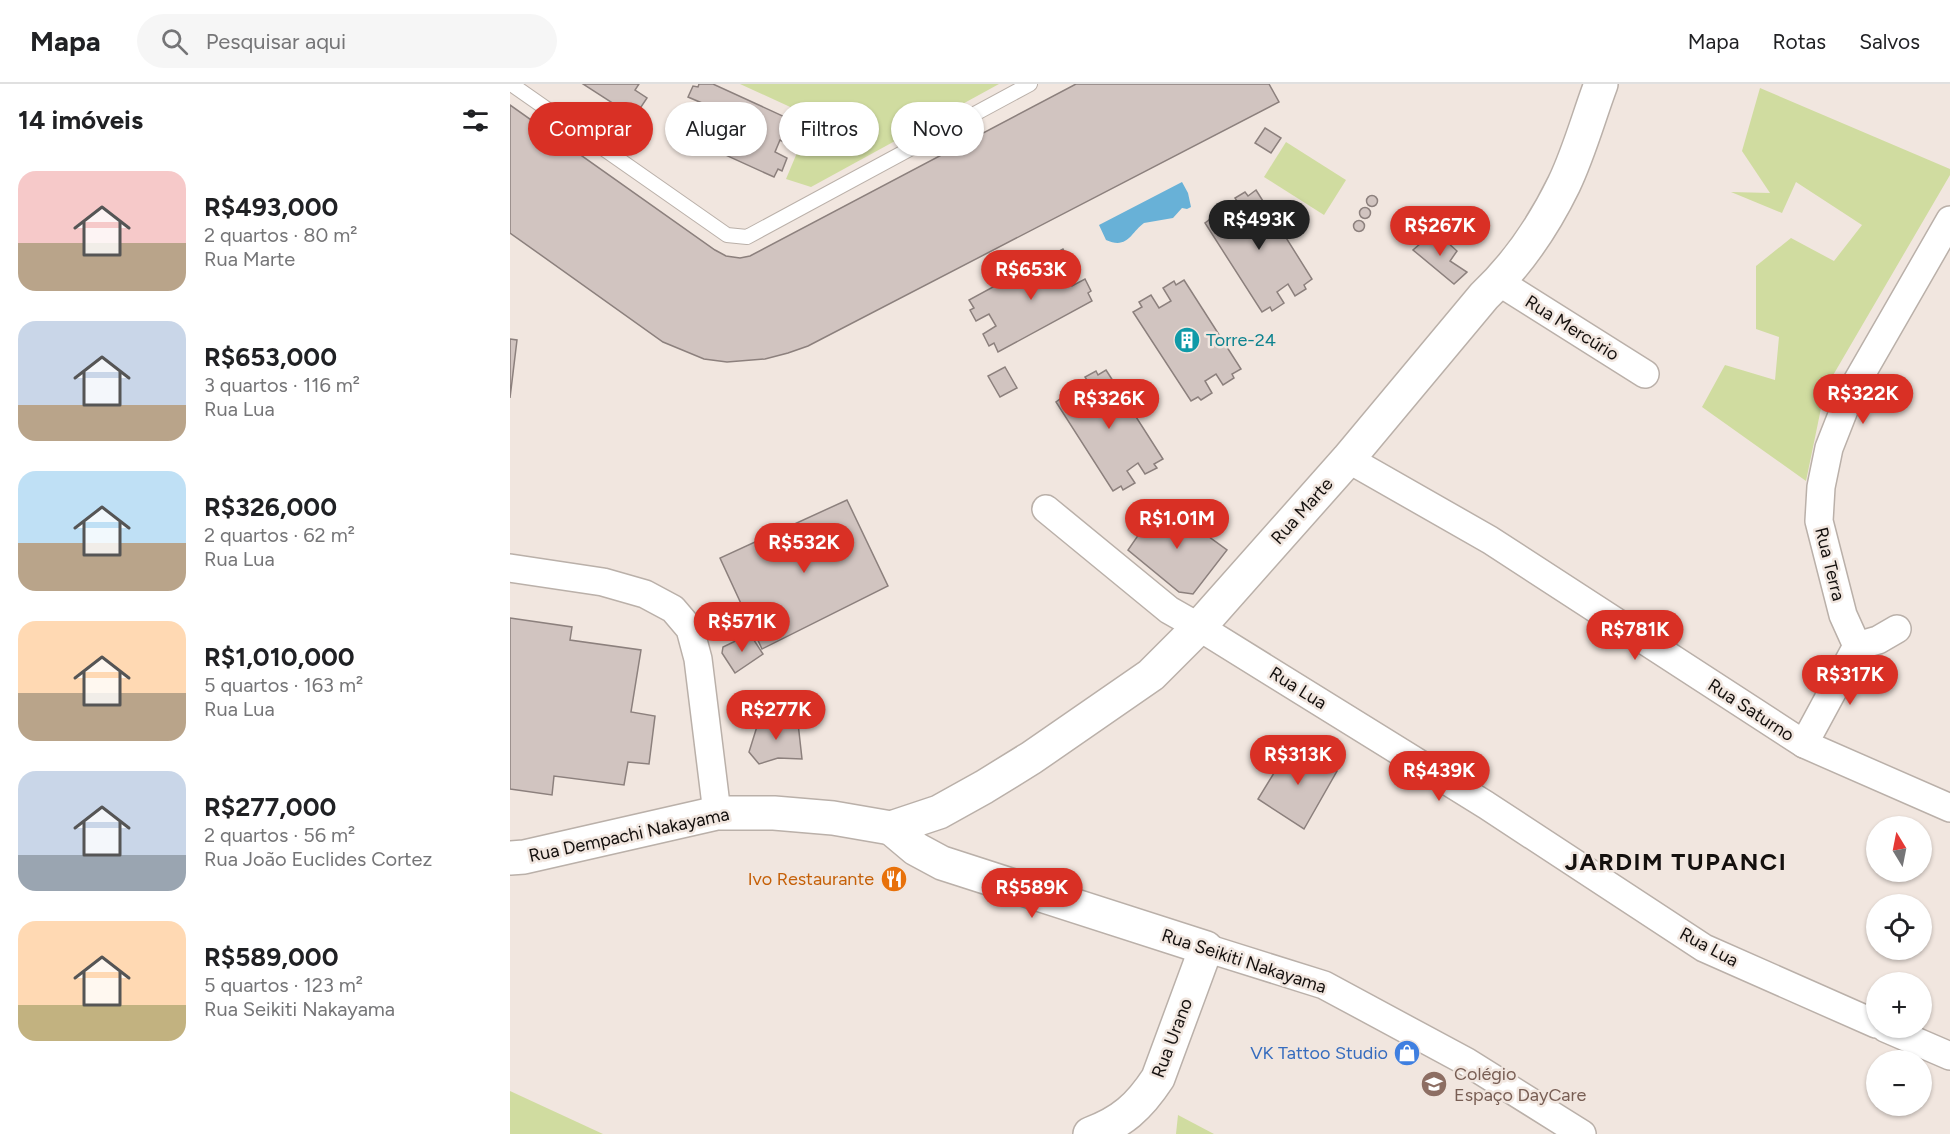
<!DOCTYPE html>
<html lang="pt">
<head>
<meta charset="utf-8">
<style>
	body { margin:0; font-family:Figtree,sans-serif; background:#f6f6f6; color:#202124; height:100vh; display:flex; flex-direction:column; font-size:22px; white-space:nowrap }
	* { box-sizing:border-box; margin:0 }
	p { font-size:20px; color:#757577 }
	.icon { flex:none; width:33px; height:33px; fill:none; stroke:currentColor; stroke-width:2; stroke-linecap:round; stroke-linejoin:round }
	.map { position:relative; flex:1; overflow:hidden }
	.details { display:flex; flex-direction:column; background:#fff; width:510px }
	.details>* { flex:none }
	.banner { position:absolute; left:18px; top:18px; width:570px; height:54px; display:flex; gap:12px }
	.needle { width:39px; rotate:350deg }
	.buttons { position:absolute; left:1356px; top:732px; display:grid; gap:12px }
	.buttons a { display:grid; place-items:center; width:66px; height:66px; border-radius:50%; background:#fff; box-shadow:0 2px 4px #0004; font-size:30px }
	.price { position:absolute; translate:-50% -51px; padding:0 14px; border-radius:21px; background:#d93025; color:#fff; font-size:20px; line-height:39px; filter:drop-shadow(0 2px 3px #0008) }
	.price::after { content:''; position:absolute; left:50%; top:36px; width:18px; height:14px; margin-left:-9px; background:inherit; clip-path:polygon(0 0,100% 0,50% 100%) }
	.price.selected { background:#222; color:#fff }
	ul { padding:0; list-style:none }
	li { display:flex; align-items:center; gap:18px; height:150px; padding:0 18px }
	li span { display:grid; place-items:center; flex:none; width:168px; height:120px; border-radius:18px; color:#555 }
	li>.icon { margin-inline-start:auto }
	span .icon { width:72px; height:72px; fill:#fffc; stroke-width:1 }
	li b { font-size:26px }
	h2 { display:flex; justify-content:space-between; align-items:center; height:72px; padding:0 18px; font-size:26px }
	.chip { padding:0 21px; border-radius:27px; background:#fff; box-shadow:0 2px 4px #0004; font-size:21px; line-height:54px }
	.chip.selected { background:#d93025; color:#fff }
	header { display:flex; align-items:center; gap:36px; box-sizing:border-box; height:84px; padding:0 30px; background:#fff; border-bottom:2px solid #e0e0e0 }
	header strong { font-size:28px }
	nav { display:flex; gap:33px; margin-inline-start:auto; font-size:21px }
	.search { width:420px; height:54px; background:#f6f6f6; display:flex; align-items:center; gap:15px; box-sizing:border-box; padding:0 21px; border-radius:33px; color:#757577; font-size:22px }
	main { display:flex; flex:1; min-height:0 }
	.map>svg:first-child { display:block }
</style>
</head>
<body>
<header>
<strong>Mapa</strong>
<div class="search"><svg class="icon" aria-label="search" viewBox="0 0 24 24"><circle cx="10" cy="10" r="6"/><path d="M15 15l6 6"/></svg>Pesquisar aqui</div>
<nav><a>Mapa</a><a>Rotas</a><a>Salvos</a></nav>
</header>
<main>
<section class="details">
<h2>14 imóveis<svg class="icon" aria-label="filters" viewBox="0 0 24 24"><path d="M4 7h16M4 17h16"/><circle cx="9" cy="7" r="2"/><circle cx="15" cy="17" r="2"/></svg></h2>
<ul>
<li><span style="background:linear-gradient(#f6c9c9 60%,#b9a48a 0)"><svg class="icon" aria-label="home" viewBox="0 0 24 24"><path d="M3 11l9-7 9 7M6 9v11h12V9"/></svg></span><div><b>R$493,000</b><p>2 quartos · 80 m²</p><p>Rua Marte</p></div></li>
<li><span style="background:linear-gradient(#c9d6e8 70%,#b9a48a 0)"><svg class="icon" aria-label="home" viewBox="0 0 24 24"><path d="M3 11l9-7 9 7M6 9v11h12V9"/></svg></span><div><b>R$653,000</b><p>3 quartos · 116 m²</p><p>Rua Lua</p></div></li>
<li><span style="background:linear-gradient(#bfe0f5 60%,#b9a48a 0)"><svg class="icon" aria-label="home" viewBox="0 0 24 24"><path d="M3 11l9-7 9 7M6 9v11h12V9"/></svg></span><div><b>R$326,000</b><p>2 quartos · 62 m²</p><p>Rua Lua</p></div></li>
<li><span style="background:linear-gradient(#ffd9b3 60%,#b9a48a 0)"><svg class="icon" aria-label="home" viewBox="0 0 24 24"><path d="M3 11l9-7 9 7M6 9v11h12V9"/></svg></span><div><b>R$1,010,000</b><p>5 quartos · 163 m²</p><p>Rua Lua</p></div></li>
<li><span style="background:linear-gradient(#c9d6e8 70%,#9aa5b1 0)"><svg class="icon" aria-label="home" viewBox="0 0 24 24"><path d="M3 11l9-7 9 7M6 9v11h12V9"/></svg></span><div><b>R$277,000</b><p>2 quartos · 56 m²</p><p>Rua João Euclides Cortez</p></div></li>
<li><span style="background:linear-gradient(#ffd9b3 70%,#c2b280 0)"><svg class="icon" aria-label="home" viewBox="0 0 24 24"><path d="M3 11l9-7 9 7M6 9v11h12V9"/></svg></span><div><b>R$589,000</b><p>5 quartos · 123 m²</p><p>Rua Seikiti Nakayama</p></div></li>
</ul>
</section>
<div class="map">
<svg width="1440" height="1050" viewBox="0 0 1440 1050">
	<rect width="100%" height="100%" fill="#f1e6df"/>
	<!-- green -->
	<g fill="#d0dca0">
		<polygon points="230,0 489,0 301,103 276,95 302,33"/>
		<polygon points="1250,4 1440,85 1440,91 1315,305 1296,397 1192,323 1215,281 1265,296 1269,253 1246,245 1246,182 1281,154 1324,177 1352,141 1286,98 1272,129 1221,108 1260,109 1232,67"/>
		<polygon points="776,58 836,96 814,131 754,93"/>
		<polygon points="0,1007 93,1050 0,1050"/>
		<polygon points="668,1031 704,1050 666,1050"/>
	</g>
	<!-- water -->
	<path fill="#68b1d7" d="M672,98L678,109L681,123L677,125L672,124L663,134L634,139C621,148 618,166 596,156L589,141Z"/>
	<!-- building -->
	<g fill="#d1c4c0" stroke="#8c807d" stroke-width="1.5">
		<polygon points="73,0 129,0 125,6 137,14 129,26 125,24 121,31"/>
		<polygon points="189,0 203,0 288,39 284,48 288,50 282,62 270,56 265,68 277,74 272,87 268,85 264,93 167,49 171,41 166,38 172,26 186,32 192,19 178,13 183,2 188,3"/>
		<polygon points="566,0 759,0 769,18 298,262 278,269 255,275 217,278 194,275 153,258 0,149 0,21 205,166 216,172 230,174 240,172"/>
		<polygon points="755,44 771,54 761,69 745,59"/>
		<polygon points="746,106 802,195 794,201 796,205 785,212 778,200 767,208 774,219 762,227 760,223 752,228 695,139 703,133 701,129 712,122 721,135 733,127 725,114 735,108 738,112"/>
		<circle cx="862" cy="117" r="5.5"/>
		<circle cx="855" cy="129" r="5.5"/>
		<circle cx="849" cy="142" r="5.5"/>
		<polygon points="925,147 947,167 940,177 957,188 944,200 903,166"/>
		<polygon points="553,165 558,174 561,172 567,184 556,190 562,202 575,195 581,207 578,209 582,217 488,268 484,259 479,262 473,250 486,242 479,230 466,237 460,226 464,224 459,216"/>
		<polygon points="674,196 731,285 722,290 724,294 713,301 706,290 695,297 702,309 691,316 688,313 681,317 623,228 632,223 629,218 641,211 649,224 661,217 653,204 664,197 666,201"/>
		<polygon points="0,255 7,256 0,314"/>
		<polygon points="495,283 507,304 490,313 478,292"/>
		<polygon points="596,286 653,375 644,380 647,384 635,390 628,379 617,387 625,399 613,406 611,402 603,407 546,318 554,312 551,308 563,301 571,314 583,306 575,293 586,287 588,291"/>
		<polygon points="337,416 378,502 252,565 210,474"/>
		<polygon points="651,418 717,466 683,510 669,508 618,466"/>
		<polygon points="0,534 62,543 60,556 131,566 121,628 145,632 139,680 118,678 114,701 44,692 42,711 0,705"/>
		<polygon points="240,550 253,570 225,589 212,569 213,563"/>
		<polygon points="249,636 288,639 292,675 268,674 249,680 239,668"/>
		<polygon points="783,658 804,675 827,687 794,745 748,715"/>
	</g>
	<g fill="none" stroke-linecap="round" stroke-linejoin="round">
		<defs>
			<polyline id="service" points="1,0 217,151 237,153 520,0"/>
			<g id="minor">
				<polyline points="989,198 1135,290"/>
				<polyline points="838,375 980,456 1294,660 1440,724"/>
				<polyline points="536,425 659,526 689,543 976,721 1194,864 1366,940"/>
				<polyline points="0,484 93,498 135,510 163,525 180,545 188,575 207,729"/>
				<polyline points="1347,562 1333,531 1309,437 1311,403 1319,364 1341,308 1440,136"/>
				<polyline points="1347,562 1368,556 1387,545"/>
				<polyline points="1294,660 1347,562"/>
				<polyline points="696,864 814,901 957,978 1072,1050"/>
				<polyline points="1375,944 1440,972"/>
			</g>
			<g id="tertiary">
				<path d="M381,744L406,765L432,779L696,864L648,994C629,1023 612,1038 580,1050"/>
				<path d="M0,774L14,773L207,729H264L323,734L381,744L429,728L474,703L521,674L641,591L689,543L838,375L974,212C1007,181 1034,141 1054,100C1069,69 1079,32 1091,0"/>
			</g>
		</defs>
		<!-- service casing -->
		<use href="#service" stroke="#bab0a9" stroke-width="16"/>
		<!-- minor casing -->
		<use href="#minor" stroke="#bab0a9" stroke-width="30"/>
		<!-- tertiary casing -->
		<use href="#tertiary" stroke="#bab0a9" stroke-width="36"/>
		<!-- service -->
		<use href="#service" stroke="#fff" stroke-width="14"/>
		<!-- minor -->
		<use href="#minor" stroke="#fff" stroke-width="27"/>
		<!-- tertiary -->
		<use href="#tertiary" stroke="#fff" stroke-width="33"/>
	</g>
	<!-- icons -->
	<defs>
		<symbol id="building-disc" viewBox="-11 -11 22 22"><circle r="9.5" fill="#0f9aa8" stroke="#f1e6df"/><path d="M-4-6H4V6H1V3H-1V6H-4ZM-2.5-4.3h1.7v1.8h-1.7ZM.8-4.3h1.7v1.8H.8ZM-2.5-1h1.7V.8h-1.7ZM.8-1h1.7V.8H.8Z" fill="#fff"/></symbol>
		<symbol id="restaurant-disc" viewBox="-11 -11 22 22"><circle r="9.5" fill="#e8710a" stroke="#f1e6df"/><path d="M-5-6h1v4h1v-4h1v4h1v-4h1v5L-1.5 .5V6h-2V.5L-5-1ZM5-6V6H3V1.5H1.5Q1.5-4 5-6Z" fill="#fff"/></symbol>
		<symbol id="shop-disc" viewBox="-11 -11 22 22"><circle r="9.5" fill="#3f7fe0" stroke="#f1e6df"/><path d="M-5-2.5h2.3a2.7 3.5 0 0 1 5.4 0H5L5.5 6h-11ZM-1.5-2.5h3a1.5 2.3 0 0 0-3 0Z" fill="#fff"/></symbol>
		<symbol id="school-disc" viewBox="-11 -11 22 22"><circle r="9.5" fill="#8d6e63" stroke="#f1e6df"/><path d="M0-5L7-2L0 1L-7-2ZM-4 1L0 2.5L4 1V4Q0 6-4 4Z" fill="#fff"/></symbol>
	</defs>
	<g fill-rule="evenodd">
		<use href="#building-disc" x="662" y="241" width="30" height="30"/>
		<use href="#restaurant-disc" x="369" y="780" width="30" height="30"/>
		<use href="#shop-disc" x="882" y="954" width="30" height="30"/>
		<use href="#school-disc" x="909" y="985" width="30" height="30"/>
	</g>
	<g text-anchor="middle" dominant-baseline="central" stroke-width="5" stroke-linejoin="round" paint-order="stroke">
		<!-- street labels -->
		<g font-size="18" fill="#14100e" stroke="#f1e6df">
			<text transform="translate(1062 244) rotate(32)">Rua Mercúrio</text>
			<text transform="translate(792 427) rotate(-48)">Rua Marte</text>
			<text transform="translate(1320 480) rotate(76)">Rua Terra</text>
			<text transform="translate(788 604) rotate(32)">Rua Lua</text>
			<text transform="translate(1241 626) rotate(33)">Rua Saturno</text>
			<text transform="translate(119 751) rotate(-12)">Rua Dempachi Nakayama</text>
			<text transform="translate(1199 863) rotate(28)">Rua Lua</text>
			<text transform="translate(734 877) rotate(18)">Rua Seikiti Nakayama</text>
			<text transform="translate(662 954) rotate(-69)">Rua Urano</text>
		</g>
		<!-- culture labels -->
		<g font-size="18" fill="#0d838f" stroke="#f1e6df" text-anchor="start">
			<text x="696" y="256">Torre-24</text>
		</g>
		<!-- food labels -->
		<g font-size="18" fill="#c56008" stroke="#f1e6df" text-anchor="end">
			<text x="364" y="795">Ivo Restaurante</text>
		</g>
		<!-- shop labels -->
		<g font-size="18" fill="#366cbe" stroke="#f1e6df" text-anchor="end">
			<text x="878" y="969">VK Tattoo Studio</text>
		</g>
		<!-- education labels -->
		<g font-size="18" fill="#785e54" stroke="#f1e6df" text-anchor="start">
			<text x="944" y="990">Colégio<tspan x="944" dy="21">Espaço DayCare</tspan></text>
		</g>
		<!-- district labels -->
		<g font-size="24" font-weight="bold" letter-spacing="1.5" fill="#14100e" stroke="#f1e6df">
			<text x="1166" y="777">JARDIM TUPANCI</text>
		</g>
	</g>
</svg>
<div class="buttons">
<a><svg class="needle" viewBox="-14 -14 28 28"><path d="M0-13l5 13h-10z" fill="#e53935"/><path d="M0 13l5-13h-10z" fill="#757577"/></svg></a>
<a><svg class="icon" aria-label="locate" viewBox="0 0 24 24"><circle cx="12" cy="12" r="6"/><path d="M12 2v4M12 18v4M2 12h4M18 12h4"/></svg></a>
<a>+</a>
<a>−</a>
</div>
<b class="price selected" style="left:749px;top:167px">R$493K</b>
<b class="price" style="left:930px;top:173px">R$267K</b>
<b class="price" style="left:521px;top:217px">R$653K</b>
<b class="price" style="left:1353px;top:341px">R$322K</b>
<b class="price" style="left:599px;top:346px">R$326K</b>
<b class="price" style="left:667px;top:466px">R$1.01M</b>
<b class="price" style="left:294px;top:490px">R$532K</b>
<b class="price" style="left:232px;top:569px">R$571K</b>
<b class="price" style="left:1125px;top:577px">R$781K</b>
<b class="price" style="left:1340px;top:622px">R$317K</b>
<b class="price" style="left:266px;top:657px">R$277K</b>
<b class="price" style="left:788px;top:702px">R$313K</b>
<b class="price" style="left:929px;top:718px">R$439K</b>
<b class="price" style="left:522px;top:835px">R$589K</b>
<div class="banner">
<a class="chip selected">Comprar</a>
<a class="chip">Alugar</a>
<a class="chip">Filtros</a>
<a class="chip">Novo</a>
</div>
</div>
</main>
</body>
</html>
